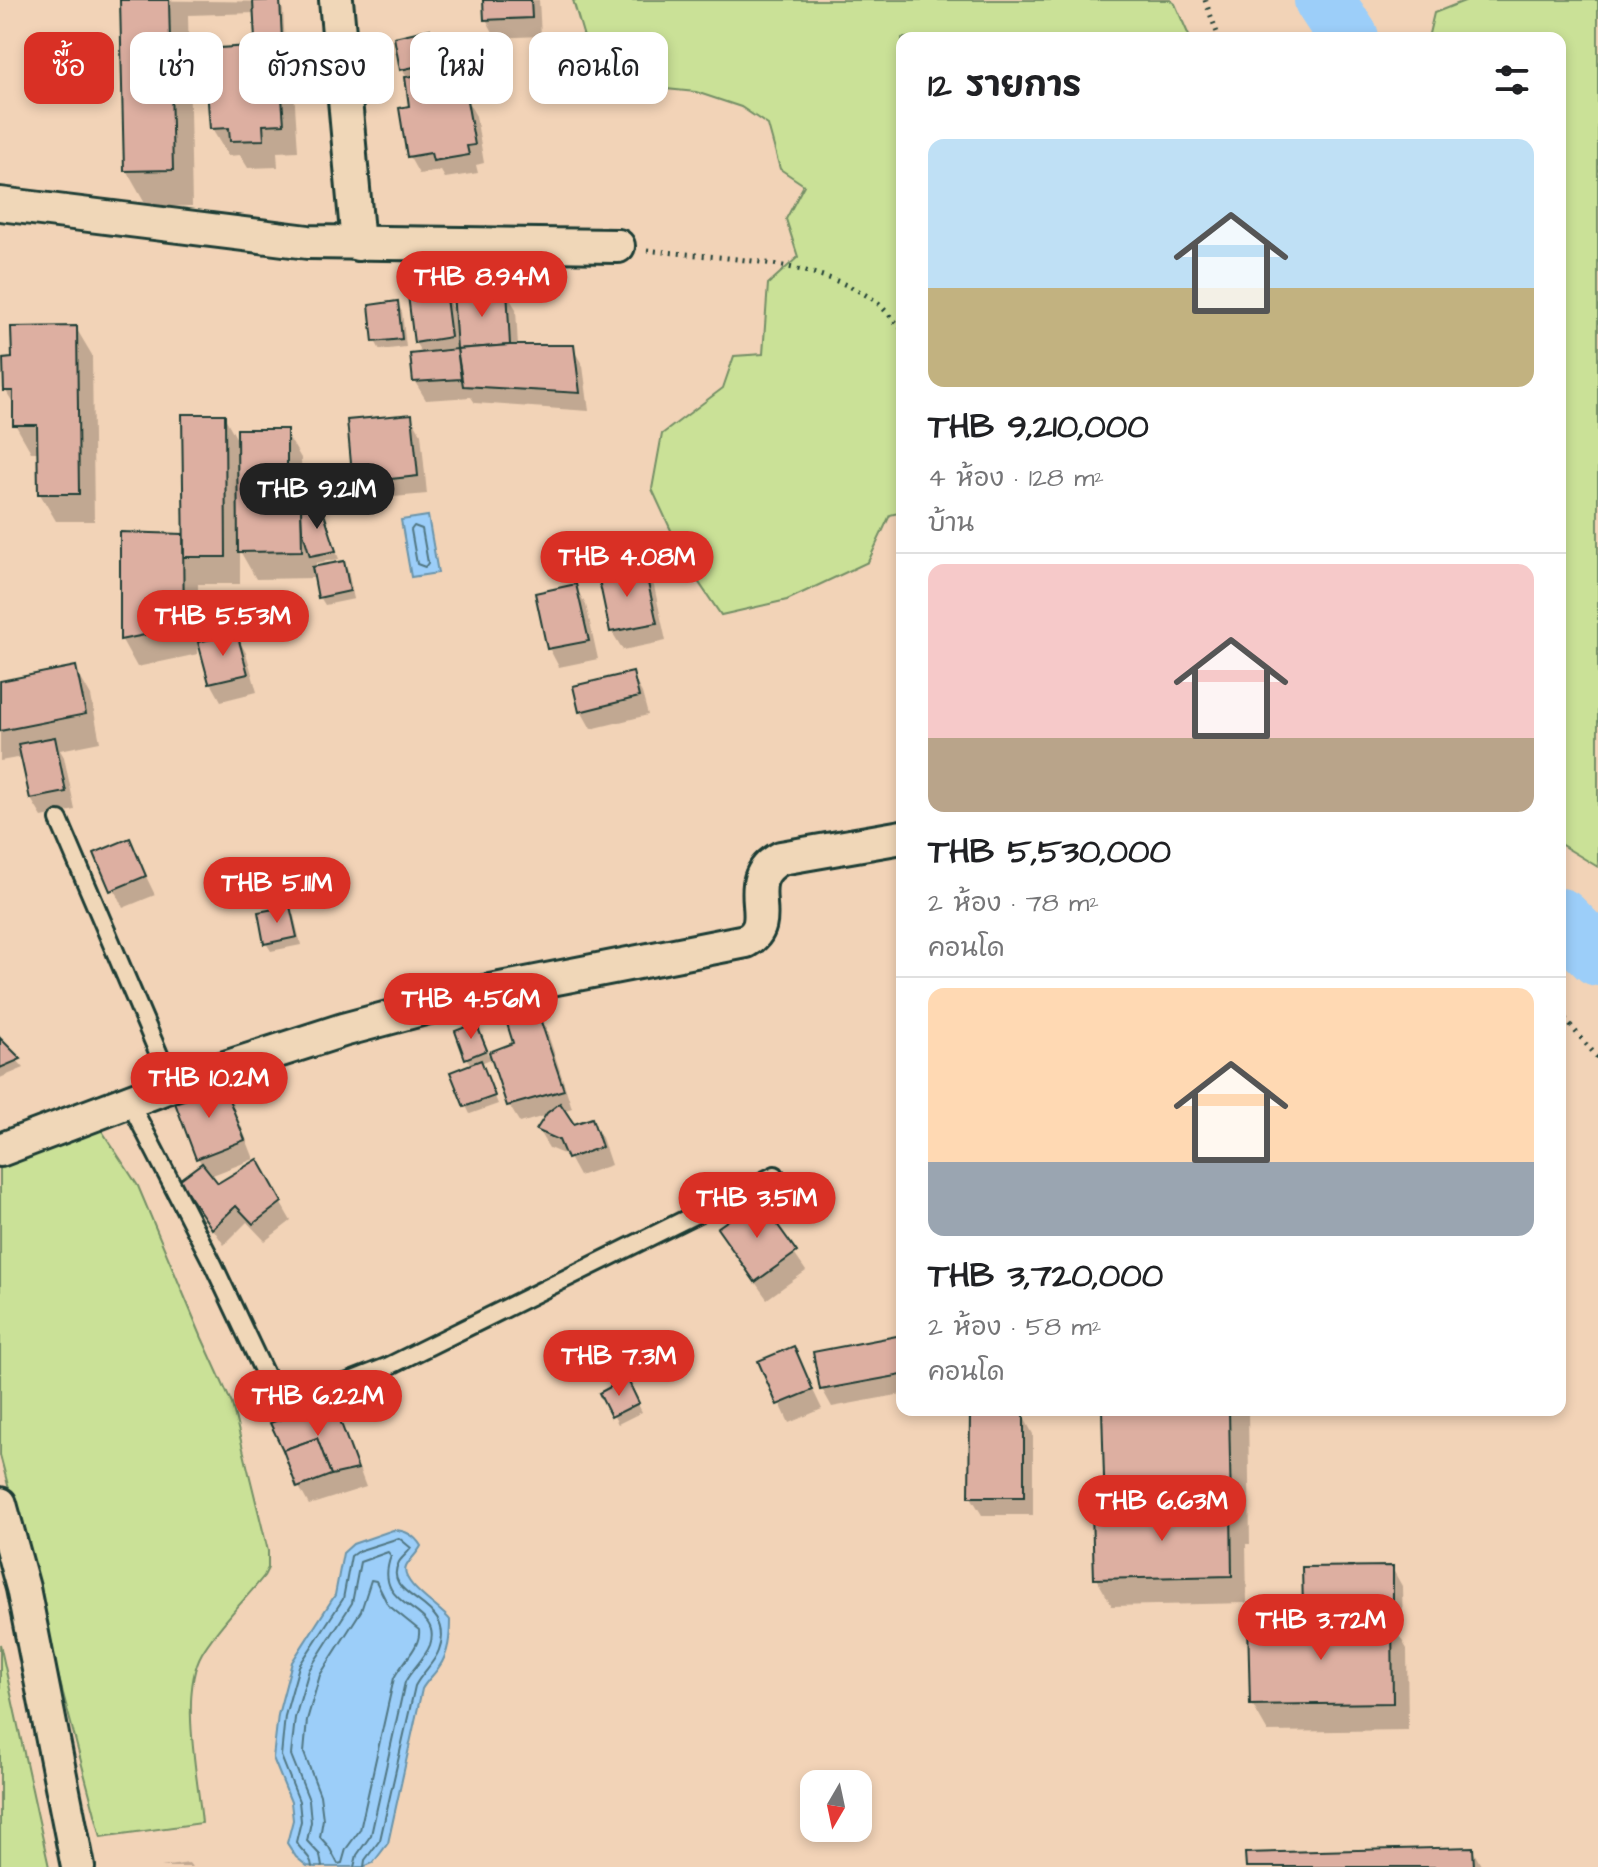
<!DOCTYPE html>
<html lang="th">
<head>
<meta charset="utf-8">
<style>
	body { margin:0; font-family:"Architects Daughter","Playpen Sans Thai",sans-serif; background:#f6f6f6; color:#202124; height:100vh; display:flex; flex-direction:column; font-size:30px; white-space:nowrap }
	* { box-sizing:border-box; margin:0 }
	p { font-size:26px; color:#757577 }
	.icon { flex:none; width:44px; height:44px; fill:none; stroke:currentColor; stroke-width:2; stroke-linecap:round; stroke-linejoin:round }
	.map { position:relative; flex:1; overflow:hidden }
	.drawer { position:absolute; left:896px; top:32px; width:670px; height:1384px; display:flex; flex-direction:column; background:#fff; border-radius:16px; box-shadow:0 4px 12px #0003 }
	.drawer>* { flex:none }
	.top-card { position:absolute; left:24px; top:32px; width:752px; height:72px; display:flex; gap:16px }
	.needle { width:52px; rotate:189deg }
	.tools { position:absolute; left:800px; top:1770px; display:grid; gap:16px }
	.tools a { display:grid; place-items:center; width:72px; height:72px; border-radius:16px; background:#fff; box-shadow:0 4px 12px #0003; font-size:40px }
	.price { position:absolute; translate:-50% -68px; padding:0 18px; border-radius:28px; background:#d93025; color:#fff; font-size:26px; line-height:52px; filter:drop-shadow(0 2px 4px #0008) }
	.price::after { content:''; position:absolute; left:50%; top:48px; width:24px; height:18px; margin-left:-12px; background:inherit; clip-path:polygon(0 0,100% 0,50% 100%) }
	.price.selected { background:#222; color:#fff }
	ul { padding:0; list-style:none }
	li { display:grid; align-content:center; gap:16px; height:424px; padding:0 32px }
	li+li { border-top:2px solid #e0e0e0 }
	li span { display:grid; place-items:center; height:248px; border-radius:16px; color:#555 }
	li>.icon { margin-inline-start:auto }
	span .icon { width:144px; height:144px; fill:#fffc; stroke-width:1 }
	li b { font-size:34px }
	h2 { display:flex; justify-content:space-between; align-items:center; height:96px; padding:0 32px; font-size:34px }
	.tag { padding:0 28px; border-radius:16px; background:#fff; box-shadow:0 4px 12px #0003; font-size:28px; line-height:72px }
	.tag.selected { background:#d93025; color:#fff }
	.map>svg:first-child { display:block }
</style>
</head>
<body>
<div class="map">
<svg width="1598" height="1867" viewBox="0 0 1598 1867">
	<rect width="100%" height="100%" fill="#f2d3b7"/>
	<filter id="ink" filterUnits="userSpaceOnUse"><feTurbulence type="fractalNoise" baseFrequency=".0125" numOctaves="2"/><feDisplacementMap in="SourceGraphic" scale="16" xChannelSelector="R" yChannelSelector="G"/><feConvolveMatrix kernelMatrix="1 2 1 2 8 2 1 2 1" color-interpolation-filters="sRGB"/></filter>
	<g filter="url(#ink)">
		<!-- green -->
		<g fill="#cae197" stroke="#748f66" stroke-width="2">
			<polygon points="573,0 1170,0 1175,4 1190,38 902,38 902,512 890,515 868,562 787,600 721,615 687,565 652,489 662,434 723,388 734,356 763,354 768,284 798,257 786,219 804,185 780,169 768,125 741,107 696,92 636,86 584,37"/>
			<polygon points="1467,0 1598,0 1598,867 1560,844 1560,38 1428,38 1434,13"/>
			<path d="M100,1128L138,1186L202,1338L232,1404L268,1551V1568L264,1576C244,1601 218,1626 202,1653C179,1693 198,1777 202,1823L101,1837L0,1455V1164Z"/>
			<polygon points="0,1644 49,1867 0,1867"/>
		</g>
		<!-- water -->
		<g fill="#9ccef9" stroke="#6a94aa" stroke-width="2">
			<polygon points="428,516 438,573 411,577 401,520"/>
			<path d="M393,1530C405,1530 415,1536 421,1546C417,1554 409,1560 406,1567C399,1583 441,1608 450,1620C450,1636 449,1653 439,1667C434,1675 427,1680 422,1689L388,1843L373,1863L363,1867H315L307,1866L296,1857L287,1843L293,1820L291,1802L273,1758L278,1715L292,1662L335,1595L343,1553L353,1544Z"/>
		</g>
		<!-- shadow -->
		<g fill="#0003">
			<polygon points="122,0 279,2 283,10 285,47 278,47 293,74 298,151 277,152 278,167 248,168 240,155 228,156 212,129 261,47 257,40 256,13 188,15 192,206 147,207 126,170"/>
			<polygon points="485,0 539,0 541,36 496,38 486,19"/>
			<polygon points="429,32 434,40 438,71 451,92 452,99 465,97 476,116 484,163 476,165 478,173 445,178 441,171 419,174 409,156 411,108 407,76 402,69"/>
			<polygon points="505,291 516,309 518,347 572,347 583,366 589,411 475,403 471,397 426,400 415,382 423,355 415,342 444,292 457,316"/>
			<polygon points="397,303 402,312 406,347 380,350 375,341"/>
			<polygon points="76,328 92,355 94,521 56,521 40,494 40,452 31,452 15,424 15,406 6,391"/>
			<polygon points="224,416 239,443 285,431 301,458 302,503 306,510 320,506 339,559 316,563 316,568 343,563 348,571 354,599 325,605 320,597 316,578 256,579 240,551 240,584 198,584 198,654 137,667 122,640 122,534 186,536"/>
			<polygon points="411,416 421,434 427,494 394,497 390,489 365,491 354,473"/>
			<polygon points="643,567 654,586 666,641 623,650 612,632"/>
			<polygon points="575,586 586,605 598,659 559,667 549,648"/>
			<polygon points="236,635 246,653 257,692 221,701 211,683"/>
			<polygon points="75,668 91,696 100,742 60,750 64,757 75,810 42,817 31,799 23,757 0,761 0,683"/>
			<polygon points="632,675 642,693 648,715 591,729 581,711"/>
			<polygon points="129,841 155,895 123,908 97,854"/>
			<polygon points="289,908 294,916 301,945 271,951 266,943"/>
			<polygon points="536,1010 546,1028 572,1108 563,1111 573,1127 591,1120 602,1138 611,1165 579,1176 568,1156 549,1148 538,1130 548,1115 520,1123 509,1105 493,1058 481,1063 498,1104 470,1114 466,1106 471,1066 467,1058 476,1025 488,1055 516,1045"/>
			<polygon points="0,1041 24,1068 0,1078"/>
			<polygon points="221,1085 232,1103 254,1159 210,1176 217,1185 257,1162 291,1221 265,1241 247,1222 224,1245 193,1199 202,1165 198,1158"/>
			<polygon points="758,1201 806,1271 767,1299 730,1247"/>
			<polygon points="902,1337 902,1394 832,1407 822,1389"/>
			<polygon points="793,1348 822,1409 789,1423 761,1362"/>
			<polygon points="626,1381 642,1412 618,1424 602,1394"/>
			<polygon points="1104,1410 1248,1410 1250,1544 1246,1544 1247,1603 1112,1606 1096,1578 1108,1513"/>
			<polygon points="1023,1416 1033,1434 1033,1515 982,1515 971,1497"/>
			<polygon points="337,1417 347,1436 366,1487 309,1505 299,1487 313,1420"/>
			<polygon points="1392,1568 1402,1586 1403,1625 1393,1625 1407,1649 1408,1730 1268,1732 1252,1704 1313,1623 1305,1607"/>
			<polygon points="1472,1849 1482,1867 1248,1867"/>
			<polygon points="189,1863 192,1867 161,1867"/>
		</g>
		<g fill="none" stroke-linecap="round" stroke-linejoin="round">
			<!-- shore -->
			<g stroke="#517783" stroke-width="2">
				<polygon points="414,526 422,529 428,563 425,567 417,564 411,530"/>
				<path d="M371,1580L376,1581L388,1605L419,1630C421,1647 402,1662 394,1678L360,1830L346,1849L342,1863L338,1864L329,1847L320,1837L323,1819L320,1795L304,1753L307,1720L320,1675L361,1611Z"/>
				<path d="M312,1867C312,1857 301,1851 296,1842L301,1821L299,1801L281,1756L285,1716L299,1666L343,1599L351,1556L358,1551L399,1538L411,1548C408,1553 402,1557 399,1562C379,1600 458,1599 439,1650C434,1664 422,1672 415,1686L380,1840L365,1860L364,1867"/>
				<path d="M322,1867L320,1855L307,1841L311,1822L309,1800L291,1755L295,1718L309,1670L352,1603L360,1562L388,1552L391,1556C370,1611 444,1604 430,1645C425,1658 412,1669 405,1682L371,1835L357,1855L354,1867"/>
			</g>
			<!-- river -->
			<g stroke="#9ccef9" stroke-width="60">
				<polyline points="1324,0 1349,38"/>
				<polyline points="1560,918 1598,956"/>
			</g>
		</g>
		<!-- building -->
		<g fill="#ddafa1" stroke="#1f3d34" stroke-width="2">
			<polygon points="120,0 169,0 173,170 124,171"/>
			<polygon points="280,0 282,39 255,40 253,1"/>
			<polygon points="483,0 531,0 532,18 484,20"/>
			<polygon points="430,29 437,62 400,70 394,37"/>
			<polygon points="278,44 284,124 263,125 264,140 230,141 229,128 210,129 204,49"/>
			<polygon points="441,72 446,98 466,95 475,145 467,146 469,155 433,161 431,153 407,157 399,108 409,106 405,77"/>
			<polygon points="507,289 510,345 457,349 453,292"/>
			<polygon points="445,290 451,337 414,343 408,295"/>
			<polygon points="398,301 402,339 373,342 369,305"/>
			<polygon points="77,326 79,494 38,494 37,425 13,425 13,391 4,391 3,359 12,358 11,327"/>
			<polygon points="510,345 574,345 580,393 463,386 457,349"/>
			<polygon points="457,349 461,379 413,382 410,354"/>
			<polygon points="182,414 225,414 226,557 184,557"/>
			<polygon points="412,414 418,476 382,480 381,471 352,474 347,420"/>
			<polygon points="237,429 287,429 287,499 301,499 302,551 238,552"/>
			<polygon points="321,504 336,551 310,556 302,529 301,509"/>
			<polygon points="120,532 183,534 184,627 120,640"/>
			<polygon points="344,561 350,591 318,598 312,567"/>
			<polygon points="644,565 657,623 610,632 598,575"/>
			<polygon points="576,584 589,641 547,649 535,593"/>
			<polygon points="237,633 248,674 209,683 198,642"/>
			<polygon points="76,666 86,714 0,731 0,681"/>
			<polygon points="633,672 639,697 579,712 573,686"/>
			<polygon points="55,737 66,792 30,799 18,744"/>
			<polygon points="130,838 146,876 110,891 94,853"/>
			<polygon points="290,906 297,937 264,944 258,912"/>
			<polygon points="536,1007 564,1090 507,1106 489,1052 513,1043 505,1017"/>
			<polygon points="476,1023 487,1050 465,1059 455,1031"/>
			<polygon points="0,1038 21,1059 0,1068"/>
			<polygon points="481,1060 495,1096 464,1107 450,1072"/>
			<polygon points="222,1082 245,1140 196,1159 174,1100"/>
			<polygon points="560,1103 574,1124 592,1118 602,1147 567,1159 559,1140 536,1130 547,1113"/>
			<polygon points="258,1159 282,1202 253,1224 236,1206 212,1229 179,1180 202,1163 218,1183"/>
			<polygon points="759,1199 797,1252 755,1282 717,1228"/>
			<polygon points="902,1335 902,1375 820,1390 813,1352"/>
			<polygon points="794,1346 813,1390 777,1405 758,1361"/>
			<polygon points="627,1378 639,1403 611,1417 599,1393"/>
			<polygon points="309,1409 314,1418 338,1415 358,1469 331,1475 317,1438 283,1450 270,1423"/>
			<polygon points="1102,1410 1229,1410 1231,1508 1105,1511"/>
			<polygon points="970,1413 1024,1414 1024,1497 969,1497"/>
			<polygon points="317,1438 331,1475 297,1488 283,1450"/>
			<polygon points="1231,1508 1232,1576 1094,1579 1092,1511"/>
			<polygon points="1393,1566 1393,1607 1303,1608 1302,1567"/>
			<polygon points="1392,1620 1393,1703 1250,1705 1248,1621"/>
			<polygon points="1473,1847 1474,1867 1246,1867 1245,1853"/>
		</g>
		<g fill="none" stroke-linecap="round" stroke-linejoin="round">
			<defs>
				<g id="service">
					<polyline points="59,820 172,1085"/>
					<polyline points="129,1101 213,1264 269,1383 277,1393 293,1398 310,1397 389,1366 775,1175"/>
				</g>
				<g id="minor">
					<polyline points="336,0 358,244"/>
					<polyline points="0,204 308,242 618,246"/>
					<path d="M0,1150L172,1085L343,1030L485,992L746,941C781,922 736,881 781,858L902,837"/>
					<polyline points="0,1504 23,1588 78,1867"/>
				</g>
			</defs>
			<!-- service casing -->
			<use href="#service" stroke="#1f3d34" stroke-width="22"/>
			<!-- minor casing -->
			<use href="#minor" stroke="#1f3d34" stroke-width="38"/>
			<!-- path -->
			<g stroke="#1f3d34" stroke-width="5" stroke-dasharray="2 6" stroke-linecap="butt">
				<polyline points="1205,0 1219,38"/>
				<path d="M647,250C720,259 807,258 871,298C883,306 892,319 902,329"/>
				<polyline points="1560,1013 1598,1058"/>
			</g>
			<!-- service -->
			<use href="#service" stroke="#f0d7b8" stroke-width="16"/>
			<!-- minor -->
			<use href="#minor" stroke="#f0d7b8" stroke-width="32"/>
		</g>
	</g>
</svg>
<div class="tools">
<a><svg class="needle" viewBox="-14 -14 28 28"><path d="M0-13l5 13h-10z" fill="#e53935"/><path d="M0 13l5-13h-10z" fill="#757577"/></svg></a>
</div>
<b class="price" style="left:482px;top:319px">THB 8.94M</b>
<b class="price selected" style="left:317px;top:531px">THB 9.21M</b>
<b class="price" style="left:627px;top:599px">THB 4.08M</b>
<b class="price" style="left:223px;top:658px">THB 5.53M</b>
<b class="price" style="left:277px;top:925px">THB 5.11M</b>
<b class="price" style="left:471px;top:1041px">THB 4.56M</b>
<b class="price" style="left:209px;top:1120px">THB 10.2M</b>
<b class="price" style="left:757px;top:1240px">THB 3.51M</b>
<b class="price" style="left:619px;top:1398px">THB 7.3M</b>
<b class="price" style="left:318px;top:1438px">THB 6.22M</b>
<b class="price" style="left:1162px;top:1543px">THB 6.63M</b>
<b class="price" style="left:1321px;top:1662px">THB 3.72M</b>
<div class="top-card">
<a class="tag selected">ซื้อ</a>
<a class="tag">เช่า</a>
<a class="tag">ตัวกรอง</a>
<a class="tag">ใหม่</a>
<a class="tag">คอนโด</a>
</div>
<section class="drawer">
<h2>12 รายการ<svg class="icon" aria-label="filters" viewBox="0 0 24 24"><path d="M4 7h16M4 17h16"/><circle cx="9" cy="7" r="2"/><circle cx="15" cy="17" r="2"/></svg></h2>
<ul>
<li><span style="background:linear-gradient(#bfe0f5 60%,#c2b280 0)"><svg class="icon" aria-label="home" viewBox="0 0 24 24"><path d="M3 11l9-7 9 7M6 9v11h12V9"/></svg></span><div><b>THB 9,210,000</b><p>4 ห้อง · 128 m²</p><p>บ้าน</p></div></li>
<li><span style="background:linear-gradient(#f6c9c9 70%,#b9a48a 0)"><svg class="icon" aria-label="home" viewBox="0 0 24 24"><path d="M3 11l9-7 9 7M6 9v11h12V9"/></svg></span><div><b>THB 5,530,000</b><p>2 ห้อง · 78 m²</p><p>คอนโด</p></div></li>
<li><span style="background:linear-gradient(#ffd9b3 70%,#9aa5b1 0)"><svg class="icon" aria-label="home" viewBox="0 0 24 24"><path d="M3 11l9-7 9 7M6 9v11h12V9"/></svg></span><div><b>THB 3,720,000</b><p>2 ห้อง · 58 m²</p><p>คอนโด</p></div></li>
</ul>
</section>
</div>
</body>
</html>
